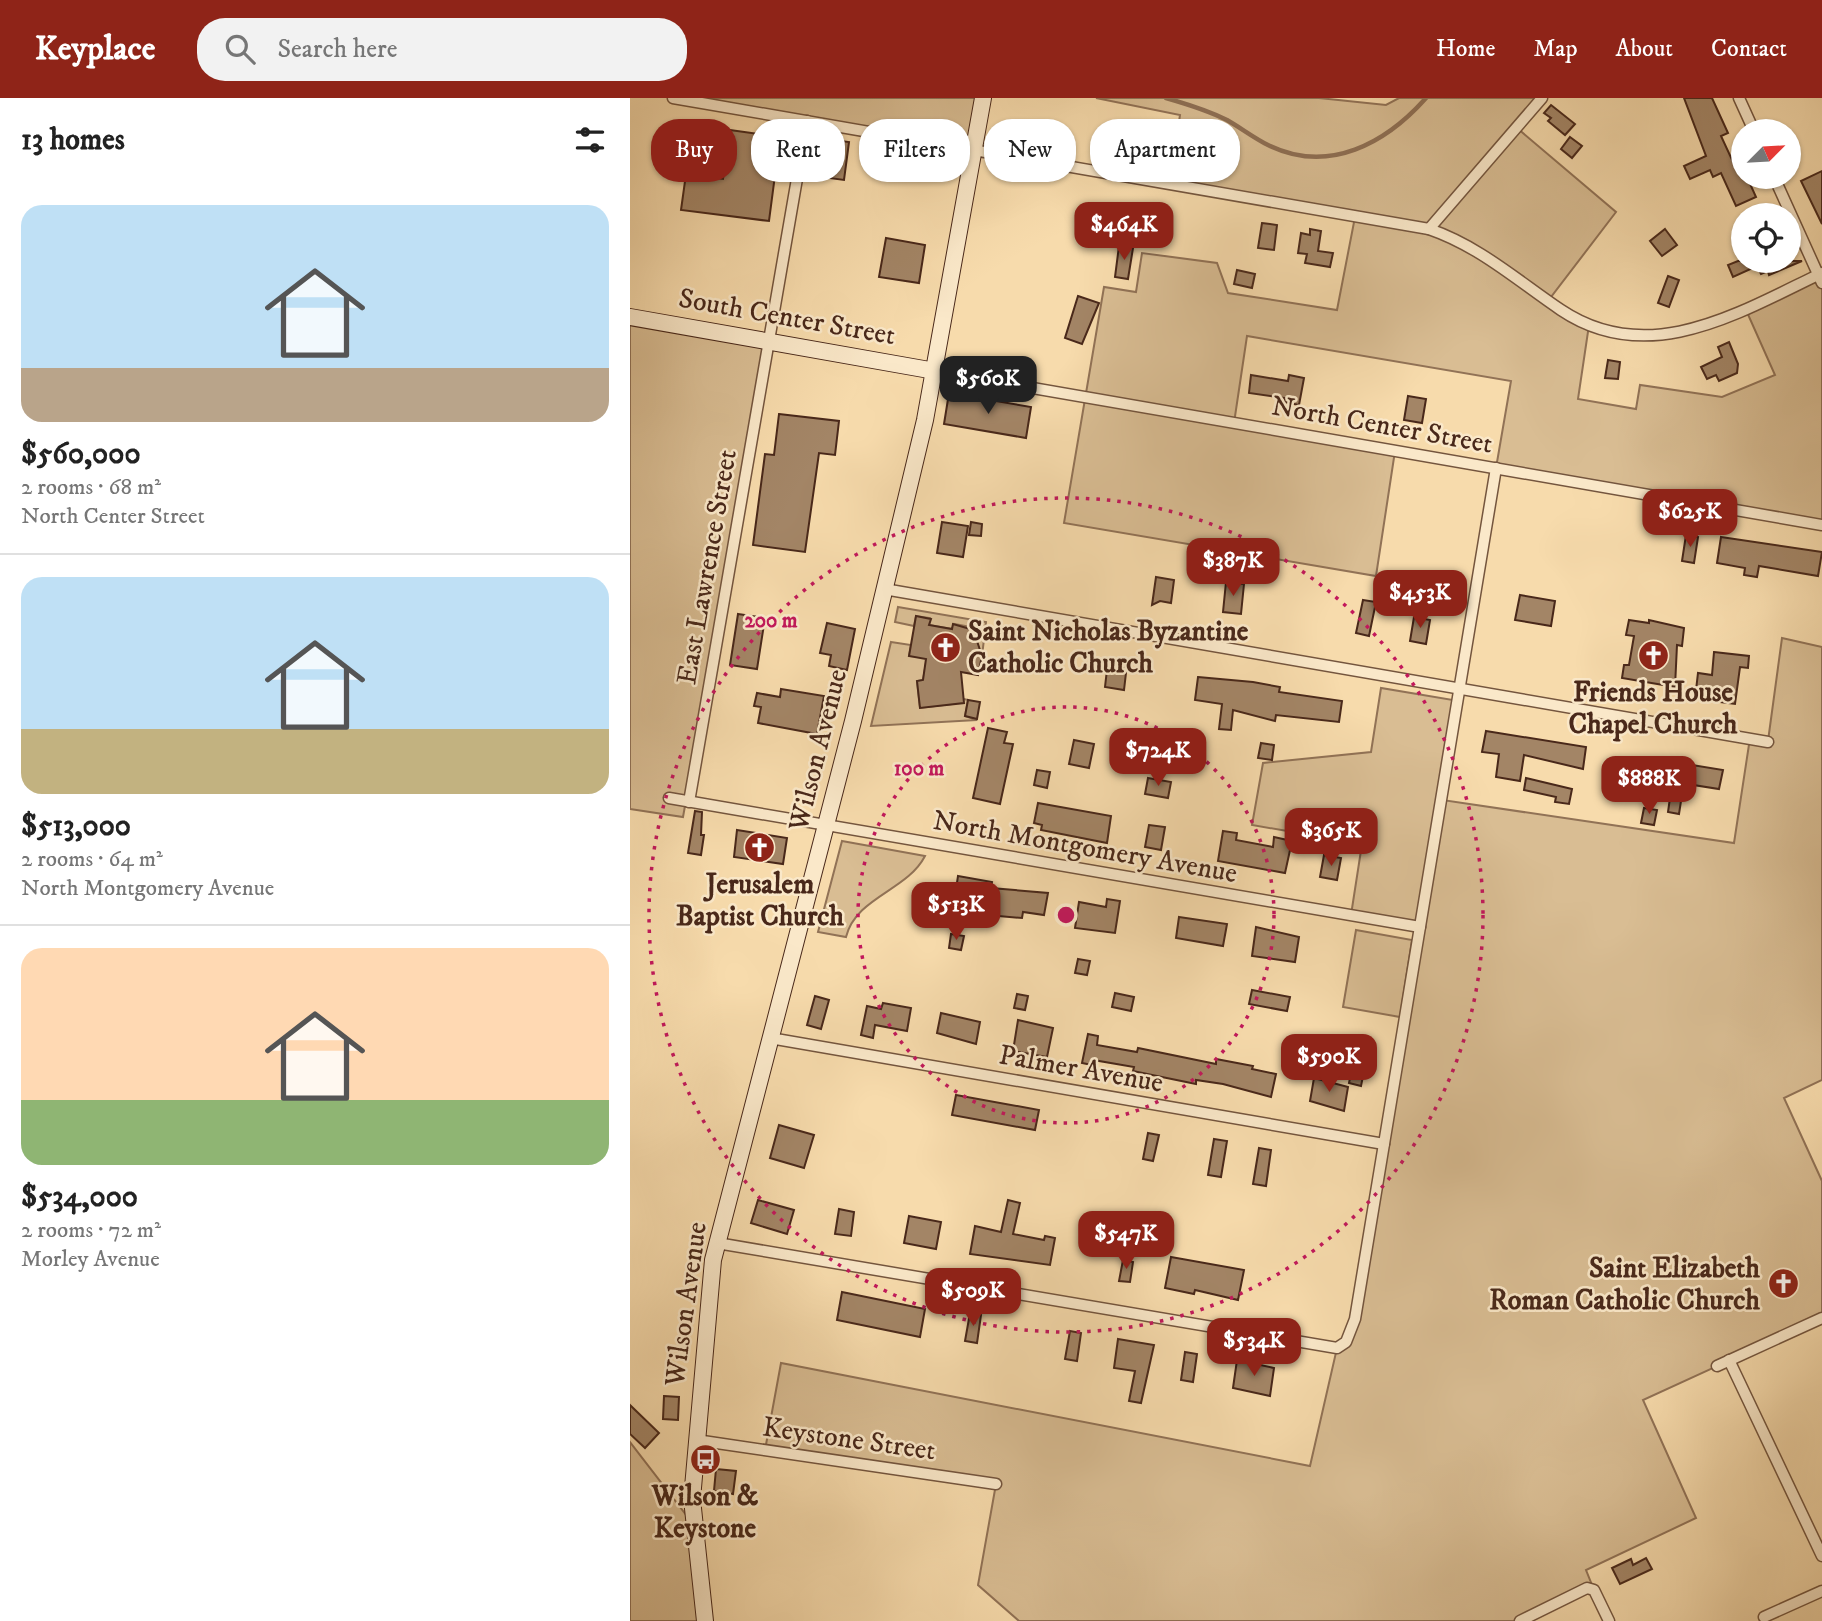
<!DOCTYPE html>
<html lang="en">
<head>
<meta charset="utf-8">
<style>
	body { margin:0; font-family:"IM FELL DW Pica",serif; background:#f2f2f2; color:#222; height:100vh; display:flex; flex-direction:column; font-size:26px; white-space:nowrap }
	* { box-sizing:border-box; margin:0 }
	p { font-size:23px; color:#767676 }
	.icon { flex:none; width:38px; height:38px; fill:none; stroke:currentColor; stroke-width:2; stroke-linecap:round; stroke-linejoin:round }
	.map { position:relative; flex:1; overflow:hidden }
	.sheet { display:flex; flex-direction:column; background:#fff; width:630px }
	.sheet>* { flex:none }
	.guide { position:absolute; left:21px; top:21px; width:665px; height:63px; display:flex; gap:14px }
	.needle { width:46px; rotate:66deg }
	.buttons { position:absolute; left:1101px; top:21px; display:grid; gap:14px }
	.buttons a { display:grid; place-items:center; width:70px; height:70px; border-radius:50%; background:#fff; box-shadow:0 2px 5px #0004; font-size:35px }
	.price { position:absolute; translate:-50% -60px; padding:0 16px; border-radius:14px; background:#8f2418; color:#fff; font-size:23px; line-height:46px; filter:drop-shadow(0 2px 4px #0008) }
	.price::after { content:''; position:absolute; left:50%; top:42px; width:21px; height:16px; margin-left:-10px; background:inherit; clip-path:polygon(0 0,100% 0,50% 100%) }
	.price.on { background:#222; color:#fff }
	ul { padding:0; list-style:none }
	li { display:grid; align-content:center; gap:14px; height:371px; padding:0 21px }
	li+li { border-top:2px solid #e0e0e0 }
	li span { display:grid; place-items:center; height:217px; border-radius:21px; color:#555 }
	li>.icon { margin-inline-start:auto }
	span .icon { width:126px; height:126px; fill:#fffc; stroke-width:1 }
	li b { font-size:30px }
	h2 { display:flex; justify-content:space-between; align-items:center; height:84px; padding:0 21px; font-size:30px }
	.pill { padding:0 24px; border-radius:28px; background:#fff; box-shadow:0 2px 5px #0004; font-size:24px; line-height:63px }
	.pill.on { background:#8f2418; color:#fff }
	header { display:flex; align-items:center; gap:42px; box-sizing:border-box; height:98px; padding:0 35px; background:#8f2418; color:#fff }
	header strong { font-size:33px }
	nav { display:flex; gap:38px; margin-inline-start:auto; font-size:24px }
	.search { width:490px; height:63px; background:#f2f2f2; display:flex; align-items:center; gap:18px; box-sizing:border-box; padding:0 24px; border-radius:28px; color:#767676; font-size:26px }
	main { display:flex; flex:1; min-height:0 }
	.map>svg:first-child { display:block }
</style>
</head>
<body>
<header>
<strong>Keyplace</strong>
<div class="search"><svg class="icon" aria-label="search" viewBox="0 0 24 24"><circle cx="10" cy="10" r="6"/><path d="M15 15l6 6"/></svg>Search here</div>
<nav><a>Home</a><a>Map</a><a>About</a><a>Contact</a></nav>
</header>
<main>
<section class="sheet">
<h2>13 homes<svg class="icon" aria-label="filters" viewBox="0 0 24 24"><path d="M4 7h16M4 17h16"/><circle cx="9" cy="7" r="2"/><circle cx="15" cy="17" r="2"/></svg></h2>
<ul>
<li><span style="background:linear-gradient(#bfe0f5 75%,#b9a48a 0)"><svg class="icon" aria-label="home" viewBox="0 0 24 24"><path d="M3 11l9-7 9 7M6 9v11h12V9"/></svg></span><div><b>$560,000</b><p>2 rooms · 68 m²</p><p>North Center Street</p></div></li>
<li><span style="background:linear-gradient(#bfe0f5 70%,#c2b280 0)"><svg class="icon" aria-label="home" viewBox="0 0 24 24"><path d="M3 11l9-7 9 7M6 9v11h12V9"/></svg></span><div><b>$513,000</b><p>2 rooms · 64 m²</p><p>North Montgomery Avenue</p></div></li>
<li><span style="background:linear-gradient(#ffd9b3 70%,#8fb573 0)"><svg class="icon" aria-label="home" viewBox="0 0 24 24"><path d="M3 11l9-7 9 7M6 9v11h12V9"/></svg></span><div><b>$534,000</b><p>2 rooms · 72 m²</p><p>Morley Avenue</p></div></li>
</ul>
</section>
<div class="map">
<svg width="1192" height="1523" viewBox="0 0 1192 1523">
	<rect width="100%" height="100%" fill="#f7dbac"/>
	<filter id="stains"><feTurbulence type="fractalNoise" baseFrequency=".00286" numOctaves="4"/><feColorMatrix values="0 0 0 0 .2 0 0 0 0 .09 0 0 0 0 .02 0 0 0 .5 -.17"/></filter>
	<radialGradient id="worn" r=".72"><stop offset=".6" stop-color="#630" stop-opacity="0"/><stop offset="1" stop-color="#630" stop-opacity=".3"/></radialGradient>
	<!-- green -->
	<g fill="#d9bd93" stroke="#917256" stroke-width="2">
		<polygon points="74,0 353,0 344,52"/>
		<polygon points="466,0 689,0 756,7 769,0 912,0 887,30 986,114 918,203 959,227 948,301 1006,311 1010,287 1092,299 1145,277 1116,212 1192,175 1192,427 866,370 881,283 617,238 604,325 765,353 746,478 434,425 474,189 506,194 512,155 587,165 598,195 707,212 725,119 540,86 550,17"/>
		<polygon points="0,219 139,243 53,719 0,711"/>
		<polygon points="268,509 356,524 352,558 340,529 324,526 322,531 299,527 300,520 286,518 284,528 265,524"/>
		<polygon points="1152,540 1192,549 1192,982 1154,1000 1192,1083 1192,1220 1013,1302 1066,1420 956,1472 964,1492 890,1523 389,1523 348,1487 366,1386 135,1352 151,1265 680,1368 707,1250 716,1244 790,830 721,817 732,746 622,727 633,665 741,654 751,590 823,602 812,702 1104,745 1120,640 1138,643"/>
		<polygon points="261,544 281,547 279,558 297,559 293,582 287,583 290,610 322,606 334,601 338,602 335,618 347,622 241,628"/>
		<path d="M212,743L295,758C277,793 226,799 216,839L188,834Z"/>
		<polygon points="726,832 782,842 770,919 713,909"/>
		<polygon points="0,1344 63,1426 75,1523 0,1523"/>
	</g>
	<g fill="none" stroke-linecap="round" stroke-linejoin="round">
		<!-- stream -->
		<path stroke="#8e6f54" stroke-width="4.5" d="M536,0C557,6 577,12 597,22C611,30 624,40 638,47C699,77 756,45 796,0"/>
	</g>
	<!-- building -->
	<g fill="#a38566" stroke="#49281a" stroke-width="2">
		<polygon points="1054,0 1082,0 1098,35 1091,38 1103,64 1109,61 1113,79 1117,79 1126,99 1106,108 1091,75 1083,79 1080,72 1060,81 1054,68 1076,58"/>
		<polygon points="921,7 945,26 935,37 918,23 921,20 914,15"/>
		<polygon points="100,32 150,39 139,123 51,112 56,76 93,81"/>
		<polygon points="488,35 536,42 533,63 485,56"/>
		<polygon points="940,39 952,48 942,60 931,51"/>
		<polygon points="188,40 219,44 214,82 184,78"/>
		<polygon points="1192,73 1192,126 1171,83"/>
		<polygon points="632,125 647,127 644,152 628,150"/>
		<polygon points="680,131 691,133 688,153 703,155 700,169 675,165 677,156 668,155 671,135 680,137"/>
		<polygon points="1035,131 1047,147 1032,158 1020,143"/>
		<polygon points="256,140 295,147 289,185 249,179"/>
		<polygon points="489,148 503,150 498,181 485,179"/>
		<polygon points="1108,163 1172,163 1139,177 1138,173 1131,176 1127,168 1103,179 1098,167"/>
		<polygon points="607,172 625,176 622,190 604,186"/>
		<polygon points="1038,178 1049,182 1039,209 1028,205"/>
		<polygon points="448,198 469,205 452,246 435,240"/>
		<polygon points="1099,244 1108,266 1107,275 1089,283 1086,277 1077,281 1071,269 1092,259 1088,249"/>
		<polygon points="978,262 990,264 988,281 975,280"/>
		<polygon points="621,277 658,283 659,277 674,280 669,307 654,304 655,300 619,295"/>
		<polygon points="319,295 401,309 396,340 314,326"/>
		<polygon points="778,298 796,301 792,325 774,322"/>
		<polygon points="149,316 209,323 205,357 189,355 175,454 123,447 135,356 144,357"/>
		<polygon points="312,424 338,428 333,459 307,455"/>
		<polygon points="341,424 352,426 351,438 339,437"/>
		<polygon points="1056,437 1068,439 1064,465 1052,463"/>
		<polygon points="1091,439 1192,454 1188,478 1129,468 1127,479 1114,477 1115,470 1087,465"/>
		<polygon points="526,479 544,482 541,505 530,503 522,507"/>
		<polygon points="596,484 614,486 611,516 593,514"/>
		<polygon points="890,497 925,503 921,528 885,522"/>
		<polygon points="733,502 746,504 739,538 726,535"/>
		<polygon points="108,516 135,520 127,571 100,567"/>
		<polygon points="286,518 301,521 299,527 322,531 323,526 347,533 346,540 352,558 348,577 331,574 334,605 290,610 287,583 293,582 296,561 279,558"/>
		<polygon points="784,519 800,522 796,546 780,543"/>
		<polygon points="999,522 1019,525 1019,522 1054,530 1052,548 1047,547 1045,589 992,580 994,567 999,567 1004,538 996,537"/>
		<polygon points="197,525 225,531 217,572 199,568 201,557 190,555"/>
		<polygon points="1084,554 1119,558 1118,570 1110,569 1105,606 1065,601 1068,575 1082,577"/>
		<polygon points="478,563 497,566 494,592 475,589"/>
		<polygon points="568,579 623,584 650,589 649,594 712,603 709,624 646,617 645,623 603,612 601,632 589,631 592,606 565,602"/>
		<polygon points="151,591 194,598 187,636 128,625 131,609 124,608 127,595 150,599"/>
		<polygon points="338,602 350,604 347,621 335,618"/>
		<polygon points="358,630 377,634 374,645 383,646 370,706 343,700"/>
		<polygon points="856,633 956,649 953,671 894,657 890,683 866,679 869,656 852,654"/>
		<polygon points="444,642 464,646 459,670 439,666"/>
		<polygon points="631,645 644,647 642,662 628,660"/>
		<polygon points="1025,661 1093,672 1089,691 1063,687 1062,692 1053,690 1049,716 1038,714 1042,686 1022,683"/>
		<polygon points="407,672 420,674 417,690 404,687"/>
		<polygon points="518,680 541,684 538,700 515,696"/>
		<polygon points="896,680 942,691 939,706 925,704 926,699 894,692"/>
		<polygon points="408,705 481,718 477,745 411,732 412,727 404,725"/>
		<polygon points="1014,710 1027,712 1024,727 1011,725"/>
		<polygon points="65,713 72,714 71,737 74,737 71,757 58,755"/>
		<polygon points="519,727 535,729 531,752 515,749"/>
		<polygon points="107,732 157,740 153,766 104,759"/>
		<polygon points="593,733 607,735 606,742 643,749 644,739 662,743 655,775 588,763"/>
		<polygon points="694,757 711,760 707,782 690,779"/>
		<polygon points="328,778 362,784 361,790 418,795 414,817 393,814 392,820 357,817 346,815 347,809 324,805"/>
		<polygon points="477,801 490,803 485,835 445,830 449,804 476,809"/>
		<polygon points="549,819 597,826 593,848 546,840"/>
		<polygon points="626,829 669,839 665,864 622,858"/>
		<polygon points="321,836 334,838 331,852 319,850"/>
		<polygon points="448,861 460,863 457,877 445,875"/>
		<polygon points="622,892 660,899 657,913 619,906"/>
		<polygon points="485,895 504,899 501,913 482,909"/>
		<polygon points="387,896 398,898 395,912 384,910"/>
		<polygon points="185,898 199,902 191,931 177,927"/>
		<polygon points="253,905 281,910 277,933 245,927 243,940 231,937 237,908 251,911"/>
		<polygon points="311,915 350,924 346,946 307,935"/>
		<polygon points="388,922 423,930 417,959 383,953"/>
		<polygon points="458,936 468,938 467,947 507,954 508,950 586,966 586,961 623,968 622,971 646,976 641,999 593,986 566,982 566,986 527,978 503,973 504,969 463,962 462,967 452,965"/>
		<polygon points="723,966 735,968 731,988 719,985"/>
		<polygon points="684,980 718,989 714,1013 680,1003"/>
		<polygon points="326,997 409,1012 405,1032 322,1017"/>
		<polygon points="149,1027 184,1037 174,1070 140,1060"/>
		<polygon points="518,1035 529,1037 523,1063 513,1061"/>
		<polygon points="584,1041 597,1043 591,1079 578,1077"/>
		<polygon points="629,1050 641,1052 636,1088 623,1086"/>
		<polygon points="128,1102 164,1112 157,1136 121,1125"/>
		<polygon points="378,1102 390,1105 383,1136 414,1142 415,1138 425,1140 420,1167 340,1156 345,1128 371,1134"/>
		<polygon points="209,1111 224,1114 221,1138 205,1136"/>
		<polygon points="279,1118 311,1124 306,1151 274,1145"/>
		<polygon points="541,1159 614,1172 608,1202 565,1192 564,1196 535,1190"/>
		<polygon points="493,1162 503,1164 500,1184 489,1183"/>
		<polygon points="212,1194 295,1211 290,1239 207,1222"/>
		<polygon points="340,1215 351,1217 347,1245 335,1243"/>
		<polygon points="440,1233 451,1235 447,1263 435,1261"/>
		<polygon points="488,1241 524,1247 511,1305 499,1303 505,1273 484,1270"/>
		<polygon points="555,1254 567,1256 563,1284 551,1282"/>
		<polygon points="607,1262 644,1270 640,1298 603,1290"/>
		<polygon points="34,1298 49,1299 48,1322 33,1321"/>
		<polygon points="0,1307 29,1335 15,1350 0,1336"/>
		<polygon points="86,1371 106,1373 103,1396 84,1393"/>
		<polygon points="1016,1460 1022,1471 990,1486 982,1470 1001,1461 1003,1467"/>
	</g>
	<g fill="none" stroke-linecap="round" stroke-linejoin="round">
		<defs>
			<g id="street">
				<path d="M43,0L799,131C849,148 888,183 931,212C1019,271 1110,214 1192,175"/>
				<polyline points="1109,0 1124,33"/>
				<polyline points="1144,79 1192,185"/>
				<polyline points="799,131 912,0"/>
				<polyline points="305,273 1192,427"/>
				<polyline points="254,491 1138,644"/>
				<polyline points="39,700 790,829"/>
				<polyline points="59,704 177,23"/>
				<polyline points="140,940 754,1046"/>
				<polyline points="87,1145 707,1250 716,1244 725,1221 866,370"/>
				<polyline points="1099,1262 1192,1458"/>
				<polyline points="1087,1268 1192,1220"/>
				<polyline points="66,1342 366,1386"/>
				<polyline points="1134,1519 1192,1493"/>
				<polyline points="890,1523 957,1490 964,1492 979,1523"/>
			</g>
			<g id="secondary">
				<polyline points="0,219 305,273"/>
				<polyline points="75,1523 62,1401 83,1162 223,623 295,322 353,0"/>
			</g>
		</defs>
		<!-- street casing -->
		<use href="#street" stroke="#74553e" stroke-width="13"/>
		<!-- secondary casing -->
		<use href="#secondary" stroke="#49281a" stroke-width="18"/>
		<!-- street -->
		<use href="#street" stroke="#fae8c9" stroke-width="10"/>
		<!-- secondary -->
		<use href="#secondary" stroke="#fae8c9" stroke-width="16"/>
	</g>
	<!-- distance rings -->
	<g fill="none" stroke="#c2185b" stroke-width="3.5" stroke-dasharray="3.5 7">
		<circle cx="436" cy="817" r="208"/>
		<circle cx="436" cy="817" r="417"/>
	</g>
	<!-- icons -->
	<defs>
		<symbol id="church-disc" viewBox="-11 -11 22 22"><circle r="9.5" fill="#8f2418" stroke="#fae8c9"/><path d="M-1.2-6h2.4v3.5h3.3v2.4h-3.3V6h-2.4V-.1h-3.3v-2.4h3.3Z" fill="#fff"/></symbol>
		<symbol id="bus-disc" viewBox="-11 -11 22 22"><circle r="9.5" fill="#8f2418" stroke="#fae8c9"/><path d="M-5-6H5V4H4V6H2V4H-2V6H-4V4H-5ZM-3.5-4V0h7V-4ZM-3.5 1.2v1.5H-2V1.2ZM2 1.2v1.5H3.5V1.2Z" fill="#fff"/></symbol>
	</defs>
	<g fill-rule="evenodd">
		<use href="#church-disc" x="298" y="532" width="35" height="35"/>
		<use href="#church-disc" x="1006" y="540" width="35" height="35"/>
		<use href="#church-disc" x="112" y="732" width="35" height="35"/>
		<use href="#church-disc" x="1136" y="1168" width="35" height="35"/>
		<use href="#bus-disc" x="58" y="1344" width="35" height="35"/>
	</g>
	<g text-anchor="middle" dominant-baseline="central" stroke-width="5" stroke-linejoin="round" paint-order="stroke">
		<!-- street labels -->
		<g font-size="28" fill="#49281a" stroke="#fae8c9">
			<text transform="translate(157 219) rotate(10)">South Center Street</text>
			<text transform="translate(752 327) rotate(10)">North Center Street</text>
			<text transform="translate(77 469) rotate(-80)">East Lawrence Street</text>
			<text transform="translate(188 652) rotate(-76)">Wilson Avenue</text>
			<text transform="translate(455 749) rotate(10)">North Montgomery Avenue</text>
			<text transform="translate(451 971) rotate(10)">Palmer Avenue</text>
			<text transform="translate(56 1206) rotate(-82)">Wilson Avenue</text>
			<text transform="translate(219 1341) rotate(8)">Keystone Street</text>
		</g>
		<!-- poi labels -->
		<g font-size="28" font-weight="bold" fill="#49281a" stroke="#fae8c9">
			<text x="338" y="533" text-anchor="start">Saint Nicholas Byzantine<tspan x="338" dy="32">Catholic Church</tspan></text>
			<text x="1023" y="594">Friends House<tspan x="1023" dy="32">Chapel Church</tspan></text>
			<text x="130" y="786">Jerusalem<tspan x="130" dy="32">Baptist Church</tspan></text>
			<text x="1130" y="1170" text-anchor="end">Saint Elizabeth<tspan x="1130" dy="32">Roman Catholic Church</tspan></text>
			<text x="75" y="1398">Wilson &amp;<tspan x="75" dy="32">Keystone</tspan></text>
		</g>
	</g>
	<circle cx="436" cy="817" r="10" fill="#c2185b" stroke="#fae8c9" stroke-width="3.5"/>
	<g font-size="21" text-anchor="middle" font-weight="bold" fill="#c2185b" stroke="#fae8c9" stroke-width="5" stroke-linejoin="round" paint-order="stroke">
		<text x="141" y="529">200 m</text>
		<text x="289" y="677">100 m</text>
	</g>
	<rect width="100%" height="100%" filter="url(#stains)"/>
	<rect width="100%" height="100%" fill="url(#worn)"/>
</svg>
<div class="buttons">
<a><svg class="needle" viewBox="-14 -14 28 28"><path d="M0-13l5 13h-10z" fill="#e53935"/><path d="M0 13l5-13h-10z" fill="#767676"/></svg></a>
<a><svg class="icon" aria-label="locate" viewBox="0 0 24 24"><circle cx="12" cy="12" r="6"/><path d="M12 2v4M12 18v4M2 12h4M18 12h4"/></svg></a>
</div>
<b class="price" style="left:494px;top:164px">$464K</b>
<b class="price on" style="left:358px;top:318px">$560K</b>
<b class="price" style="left:1060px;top:451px">$625K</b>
<b class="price" style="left:603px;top:500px">$387K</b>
<b class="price" style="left:790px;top:532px">$453K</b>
<b class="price" style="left:528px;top:690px">$724K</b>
<b class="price" style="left:1019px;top:718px">$888K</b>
<b class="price" style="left:701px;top:770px">$365K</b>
<b class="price" style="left:326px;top:844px">$513K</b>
<b class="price" style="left:699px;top:996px">$590K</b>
<b class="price" style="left:496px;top:1173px">$547K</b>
<b class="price" style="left:343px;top:1230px">$509K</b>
<b class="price" style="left:624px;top:1280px">$534K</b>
<div class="guide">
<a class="pill on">Buy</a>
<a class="pill">Rent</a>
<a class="pill">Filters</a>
<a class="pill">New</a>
<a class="pill">Apartment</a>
</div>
</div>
</main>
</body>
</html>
